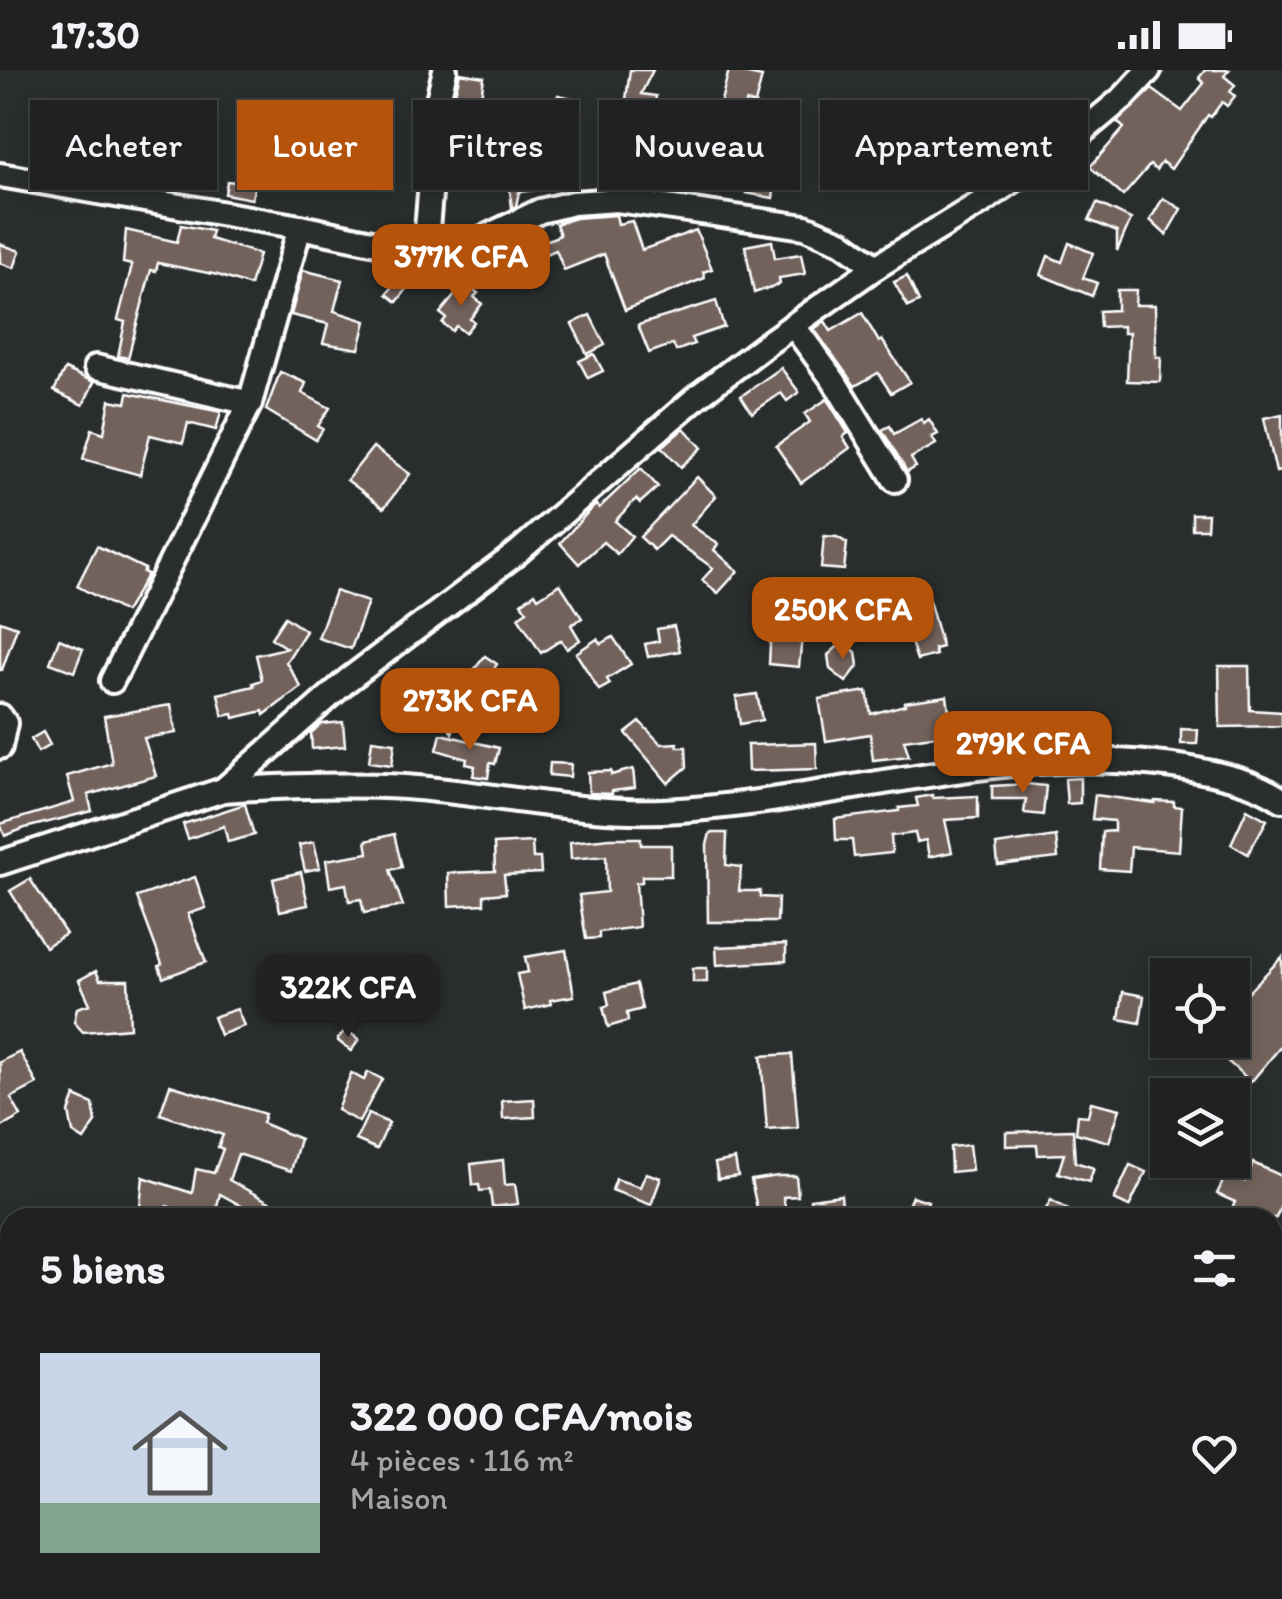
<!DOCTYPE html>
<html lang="fr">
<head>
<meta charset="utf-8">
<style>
	body { margin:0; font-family:Itim,sans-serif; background:#282a2a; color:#f1f3f6; height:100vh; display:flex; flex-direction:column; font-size:38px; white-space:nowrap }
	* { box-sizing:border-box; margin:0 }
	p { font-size:32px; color:#a2a4a5 }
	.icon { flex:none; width:55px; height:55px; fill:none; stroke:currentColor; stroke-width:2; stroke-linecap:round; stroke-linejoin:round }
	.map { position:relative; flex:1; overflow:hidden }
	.sheet { position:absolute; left:0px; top:1138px; width:1282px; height:392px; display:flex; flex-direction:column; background:#202222; border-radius:30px 30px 0 0; box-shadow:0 5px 15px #0003,0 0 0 2px #3d3f40 }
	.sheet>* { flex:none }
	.hud { position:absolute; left:30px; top:30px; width:1222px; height:90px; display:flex; gap:20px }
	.buttons { position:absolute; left:1150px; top:888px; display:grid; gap:20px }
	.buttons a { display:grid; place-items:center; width:100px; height:100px; border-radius:0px; background:#202222; box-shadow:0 5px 15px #0003,0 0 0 2px #3d3f40; font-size:50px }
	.price { position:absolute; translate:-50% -85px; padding:0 22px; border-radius:20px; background:#b45309; color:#fff; font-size:32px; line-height:65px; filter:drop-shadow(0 2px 5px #0008) }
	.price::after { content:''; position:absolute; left:50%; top:60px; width:30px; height:22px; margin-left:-15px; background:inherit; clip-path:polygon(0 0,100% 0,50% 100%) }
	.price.on { background:#222; color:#fff }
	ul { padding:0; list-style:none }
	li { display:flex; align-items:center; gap:30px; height:250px; padding:0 40px }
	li+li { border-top:2px solid #3d3f40 }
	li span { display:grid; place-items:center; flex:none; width:280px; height:200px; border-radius:0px; color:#555 }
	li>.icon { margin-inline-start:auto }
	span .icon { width:120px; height:120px; fill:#fffc; stroke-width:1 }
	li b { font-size:42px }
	h2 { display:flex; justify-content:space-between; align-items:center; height:120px; padding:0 40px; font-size:42px }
	.chip { padding:0 35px; border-radius:0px; background:#202222; box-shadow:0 5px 15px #0003,0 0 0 2px #3d3f40; font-size:35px; line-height:90px }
	.chip.on { background:#b45309; color:#fff }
	.status { display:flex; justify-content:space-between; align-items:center; height:70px; padding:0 50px; background:#202222; direction:ltr }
	.status svg { height:28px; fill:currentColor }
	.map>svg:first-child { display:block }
</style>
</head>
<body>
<div class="status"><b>17:30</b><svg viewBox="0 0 49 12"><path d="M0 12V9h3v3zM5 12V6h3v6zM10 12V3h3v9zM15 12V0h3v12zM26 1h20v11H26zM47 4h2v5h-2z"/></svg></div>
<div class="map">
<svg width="1282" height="1529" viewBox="0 0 1282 1529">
	<rect width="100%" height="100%" fill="#2a2d2e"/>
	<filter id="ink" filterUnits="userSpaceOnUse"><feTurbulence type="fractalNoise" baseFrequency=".01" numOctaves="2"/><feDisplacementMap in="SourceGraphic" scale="20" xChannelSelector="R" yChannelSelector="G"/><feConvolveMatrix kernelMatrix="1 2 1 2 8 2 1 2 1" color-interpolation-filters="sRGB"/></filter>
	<g filter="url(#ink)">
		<!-- building -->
		<g fill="#73625b" stroke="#fff" stroke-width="2.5">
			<polygon points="630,0 653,0 641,24 656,26 652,61 618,56 620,44 624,44"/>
			<polygon points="729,0 762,7 755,34 746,32 731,72 720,68 716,78 692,70 694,65 673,59 681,31 719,39"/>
			<polygon points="1205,0 1229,0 1224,6 1235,15 1230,22 1235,26 1227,36 1222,32 1211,47 1208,45 1171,99 1162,92 1156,100 1150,95 1123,126 1090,97 1124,58 1117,52 1152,19 1182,41 1204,13 1199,8"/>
			<polygon points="460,3 484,7 480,34 530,45 532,34 555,38 558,25 577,29 566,76 532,70 523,108 541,105 543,119 519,122 516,136 512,138 508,104 516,73 480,66 482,53 454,47 457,35 453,32"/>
			<polygon points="253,34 287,40 282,67 276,66 267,103 276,105 273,118 255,114 252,129 225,124 227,111 236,112 241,88 254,90 259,63 248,61"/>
			<polygon points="122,39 148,44 142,106 112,103"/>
			<polygon points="70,49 94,51 92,78 67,75"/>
			<polygon points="178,56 209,62 201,107 169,101"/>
			<polygon points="449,82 464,84 459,121 445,120"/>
			<polygon points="749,110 775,115 773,128 746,123"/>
			<polygon points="1163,128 1181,139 1166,165 1150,150"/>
			<polygon points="1097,133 1131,149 1117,181 1117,162 1089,150"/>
			<polygon points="616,145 618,154 632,151 642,180 696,160 712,199 703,202 705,208 625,240 604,184 564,200 556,180 530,190 526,179 560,165 556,154 575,148"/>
			<polygon points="181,155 212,161 210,169 259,184 250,216 218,205 158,193 156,201 151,200 128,288 118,286 125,252 118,250 132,195 123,193 126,160 177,172"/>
			<polygon points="772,171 775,188 801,184 805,204 779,208 780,214 754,223 745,176"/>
			<polygon points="1069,173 1093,183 1083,208 1097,213 1092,226 1041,205 1048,186 1062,192"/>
			<polygon points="0,174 20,181 14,198 0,193"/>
			<polygon points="303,200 342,210 334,241 366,251 359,279 323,273 328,254 291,245"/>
			<polygon points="907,206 919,232 908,237 894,212"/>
			<polygon points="397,211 407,219 397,232 387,224"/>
			<polygon points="465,213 478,223 474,227 482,234 470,249 474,252 465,263 456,256 452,261 442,253 446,248 440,243"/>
			<polygon points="1117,220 1136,220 1135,235 1155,235 1156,287 1161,287 1160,312 1127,311 1129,263 1123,263 1123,256 1100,257 1099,241 1117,240"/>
			<polygon points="716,231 724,257 691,268 694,274 676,281 673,274 649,283 638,255"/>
			<polygon points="862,243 879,272 882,270 910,312 891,323 878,303 855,316 814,259 825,251 831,261"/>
			<polygon points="590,245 605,275 587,284 572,254"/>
			<polygon points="594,284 603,301 588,308 579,291"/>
			<polygon points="781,298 799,322 787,331 781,323 752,343 741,326"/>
			<polygon points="65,299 94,312 83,335 54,321"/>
			<polygon points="280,302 306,313 302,323 330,338 318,356 323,359 316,370 266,340"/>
			<polygon points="128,323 221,342 216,360 188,353 183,373 150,365 140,405 83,389 92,359 104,363 110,330 126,333"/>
			<polygon points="827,329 848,363 843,367 850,378 801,413 776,376 810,352 805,344"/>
			<polygon points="1282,344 1282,401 1276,402 1264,348"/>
			<polygon points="921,349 924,353 929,349 938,364 932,367 936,374 911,388 916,397 907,402 882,360 890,356 894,364"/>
			<polygon points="684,358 702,378 681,397 662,377"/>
			<polygon points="373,377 410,404 384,438 347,410"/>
			<polygon points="641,398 658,417 640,433 636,429 615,451 632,466 617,484 603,472 579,494 560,473 590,440 596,435 599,438"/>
			<polygon points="697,407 716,426 691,455 718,474 714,480 738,501 718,523 702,510 713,498 668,466 654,480 640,467"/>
			<polygon points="1192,444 1208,444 1207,459 1192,459"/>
			<polygon points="824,466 837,467 847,473 844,500 821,498"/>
			<polygon points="97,476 145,499 143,502 148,504 125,542 77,516"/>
			<polygon points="560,514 582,548 571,555 580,570 567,579 561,570 541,583 518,547 527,541 521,533 535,523 538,528"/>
			<polygon points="788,515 818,517 816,547 804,546 799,597 769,594 771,556 786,557"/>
			<polygon points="335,521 368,532 351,579 318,568"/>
			<polygon points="929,530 942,577 934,579 936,585 917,590 911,572 908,573 906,567 891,571 886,550 901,546 898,538"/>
			<polygon points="285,547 306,561 286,592 301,617 264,645 263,641 234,648 233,644 223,646 218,624 254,616 253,613 262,610 256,585 286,578 271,568"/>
			<polygon points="0,551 17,557 2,600 0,600"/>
			<polygon points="674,556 680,581 648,587 645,574 659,571 657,559"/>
			<polygon points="613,567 631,594 607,609 610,614 599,620 576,583 597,569 601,574"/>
			<polygon points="59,569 83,579 74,602 50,593"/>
			<polygon points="848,576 856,582 858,596 846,612 830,599 828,585 837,577"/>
			<polygon points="485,586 497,594 477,625 467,622 452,663 438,642 447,616 436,611 442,600 465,611"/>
			<polygon points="1219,596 1249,596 1250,640 1282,642 1282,656 1220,657"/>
			<polygon points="867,621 871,644 905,635 904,632 947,626 951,656 960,655 963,677 942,680 940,665 904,670 909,686 873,690 870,664 826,671 819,629"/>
			<polygon points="757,624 762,650 740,654 736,627"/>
			<polygon points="171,635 176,663 144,668 156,706 88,725 92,741 25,758 5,766 0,754 74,732 67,706 112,693 104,646"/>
			<polygon points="343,652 345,676 312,679 311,663 321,654"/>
			<polygon points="640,652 661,674 677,673 678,677 686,677 687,697 668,713 626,663"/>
			<polygon points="1181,659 1198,660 1197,674 1181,674"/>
			<polygon points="43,662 50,675 38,682 31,669"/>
			<polygon points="441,664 499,678 495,694 490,693 488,708 473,706 475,696 466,694 467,689 437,680"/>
			<polygon points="372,670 395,673 392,695 369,692"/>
			<polygon points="816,673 817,699 748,701 747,675"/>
			<polygon points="550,693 571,694 570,707 549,705"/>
			<polygon points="633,699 635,718 612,721 612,724 589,723 588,702 611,701 611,705"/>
			<polygon points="1080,708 1080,733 1067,734 1065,709"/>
			<polygon points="1027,714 1046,716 1043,745 1024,743 1026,729 992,729 992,716"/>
			<polygon points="932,725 933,728 978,726 978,748 945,750 952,782 929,787 926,770 917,772 915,763 891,766 892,783 854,787 852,770 836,770 835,749 899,741 899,738 918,736 916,728"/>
			<polygon points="1095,725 1155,733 1155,731 1174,732 1174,736 1182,737 1179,781 1131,777 1129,801 1100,799 1102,762 1114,761 1114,751 1092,749"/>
			<polygon points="245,734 254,765 228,772 224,756 188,769 183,754"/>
			<polygon points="1247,739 1267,750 1248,784 1231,774"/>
			<polygon points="710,763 727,763 726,795 741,797 739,821 760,821 760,827 778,828 777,852 708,852 707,775"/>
			<polygon points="394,764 402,797 390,800 403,836 364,843 361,829 349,831 346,814 330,817 326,790 368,783 366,771"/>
			<polygon points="1056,766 1058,788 998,795 996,775"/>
			<polygon points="610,768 641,768 641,775 671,775 671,806 642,806 642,812 636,813 639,857 599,862 599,868 586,869 579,825 607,822 606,786 571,789 570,772"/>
			<polygon points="314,772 320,798 305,801 299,775"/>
			<polygon points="532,772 533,788 540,788 541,803 504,805 506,823 484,825 484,834 449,836 448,803 495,801 494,774"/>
			<polygon points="301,802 308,835 280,841 273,809"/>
			<polygon points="195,807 206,838 188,844 206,892 163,908 159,896 162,894 137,827"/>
			<polygon points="30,809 66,864 45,877 10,821"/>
			<polygon points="786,874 786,891 717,895 716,877"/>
			<polygon points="566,880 574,926 550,930 551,934 525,940 517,904 528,902 525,887"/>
			<polygon points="1282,887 1282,975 1251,1012 1225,989 1232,981 1232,939"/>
			<rect x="693" y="898" width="14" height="14"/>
			<polygon points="96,901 100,910 128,910 130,958 83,962 74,952 77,938 90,934 79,910"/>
			<polygon points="636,914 642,939 627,943 628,951 608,957 603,937 609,935 606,922"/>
			<polygon points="1123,922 1144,926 1140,953 1119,949"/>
			<polygon points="237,939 244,956 220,965 213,947"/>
			<polygon points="346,959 359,970 351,981 337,970"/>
			<polygon points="20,982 37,1014 11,1028 21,1046 0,1058 0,992"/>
			<polygon points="792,984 798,1058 767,1060 761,986"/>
			<polygon points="368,1002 382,1009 359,1052 337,1040 351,1003 364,1010"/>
			<polygon points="170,1015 265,1044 262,1053 300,1069 291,1101 238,1084 229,1110 271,1133 264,1148 246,1148 249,1140 220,1124 214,1148 192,1148 193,1145 167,1136 165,1143 140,1137 143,1107 192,1123 196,1099 214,1103 223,1079 218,1077 223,1065 160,1044"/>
			<polygon points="75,1026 93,1034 96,1052 84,1070 73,1063 69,1042"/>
			<polygon points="534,1029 535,1047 503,1049 502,1031"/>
			<polygon points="1091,1032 1120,1039 1109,1072 1076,1063 1078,1045 1088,1046"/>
			<polygon points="368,1044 389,1053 377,1079 356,1070"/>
			<polygon points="1073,1060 1075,1092 1094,1098 1089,1112 1058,1103 1064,1084 1038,1085 1037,1075 1006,1076 1006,1062"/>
			<polygon points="969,1075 972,1100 951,1102 950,1077"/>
			<polygon points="735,1089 738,1106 718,1109 715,1093"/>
			<polygon points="503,1090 505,1115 515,1114 518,1134 492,1137 490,1120 480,1121 479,1115 473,1115 471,1094"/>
			<polygon points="1253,1093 1282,1106 1282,1133 1276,1148 1228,1148 1235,1132 1217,1124 1227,1103 1245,1111"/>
			<polygon points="1130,1095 1146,1102 1129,1137 1114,1130"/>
			<polygon points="646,1103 661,1108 651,1135 612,1120 616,1109 640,1117"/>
			<polygon points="778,1106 796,1106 798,1126 783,1127 787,1145 759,1148 751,1110"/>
			<polygon points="841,1125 843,1148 812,1148 810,1129"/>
			<polygon points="912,1126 928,1131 922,1148 903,1148"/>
			<polygon points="1051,1130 1082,1148 1041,1148"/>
		</g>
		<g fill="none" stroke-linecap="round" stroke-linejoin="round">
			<defs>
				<g id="minor">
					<polyline points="445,0 438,30 425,183 465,177 540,141 573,133 617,130 805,157 841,172 876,197"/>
					<polyline points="0,105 300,157"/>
					<polyline points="793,255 834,311 895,410"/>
					<polyline points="96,297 250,333"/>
					<polyline points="112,611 250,333 300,157 425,183"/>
					<polyline points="0,646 5,653 0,677"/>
					<path d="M223,720C283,716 345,714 405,717C491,723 576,744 662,741C844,733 1029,662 1212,703C1238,709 1260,715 1282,730"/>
					<polyline points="0,793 223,720 348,610 517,483 698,326 768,273 876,197 982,132 1076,67 1124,27 1149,0"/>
					<polyline points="0,1353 10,1353"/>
					<polyline points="1134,1520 1141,1529"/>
				</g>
			</defs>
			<!-- minor casing -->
			<use href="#minor" stroke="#fff" stroke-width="30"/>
			<!-- minor -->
			<use href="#minor" stroke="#2a2d2e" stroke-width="22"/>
		</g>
	</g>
</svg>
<div class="buttons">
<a><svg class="icon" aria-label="locate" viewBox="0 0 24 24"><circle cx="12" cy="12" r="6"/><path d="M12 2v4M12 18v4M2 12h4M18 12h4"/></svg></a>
<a><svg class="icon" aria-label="layers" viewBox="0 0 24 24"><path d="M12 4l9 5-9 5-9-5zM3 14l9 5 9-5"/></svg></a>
</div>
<b class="price" style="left:461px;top:239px">377K CFA</b>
<b class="price" style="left:843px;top:592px">250K CFA</b>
<b class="price" style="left:470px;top:683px">273K CFA</b>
<b class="price" style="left:1023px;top:726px">279K CFA</b>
<b class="price on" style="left:348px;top:970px">322K CFA</b>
<div class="hud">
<a class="chip">Acheter</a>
<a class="chip on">Louer</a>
<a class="chip">Filtres</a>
<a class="chip">Nouveau</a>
<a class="chip">Appartement</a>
</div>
<section class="sheet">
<h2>5 biens<svg class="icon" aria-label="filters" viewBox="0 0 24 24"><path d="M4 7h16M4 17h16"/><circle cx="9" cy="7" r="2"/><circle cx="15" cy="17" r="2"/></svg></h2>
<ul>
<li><span style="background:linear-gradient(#c9d6e8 75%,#7fa58c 0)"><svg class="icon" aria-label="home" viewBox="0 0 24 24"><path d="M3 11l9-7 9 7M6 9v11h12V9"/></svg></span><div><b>322 000 CFA/mois</b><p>4 pièces · 116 m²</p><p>Maison</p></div><svg class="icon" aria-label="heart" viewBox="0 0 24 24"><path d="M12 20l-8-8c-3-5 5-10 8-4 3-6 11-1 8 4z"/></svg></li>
</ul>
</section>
</div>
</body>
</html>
